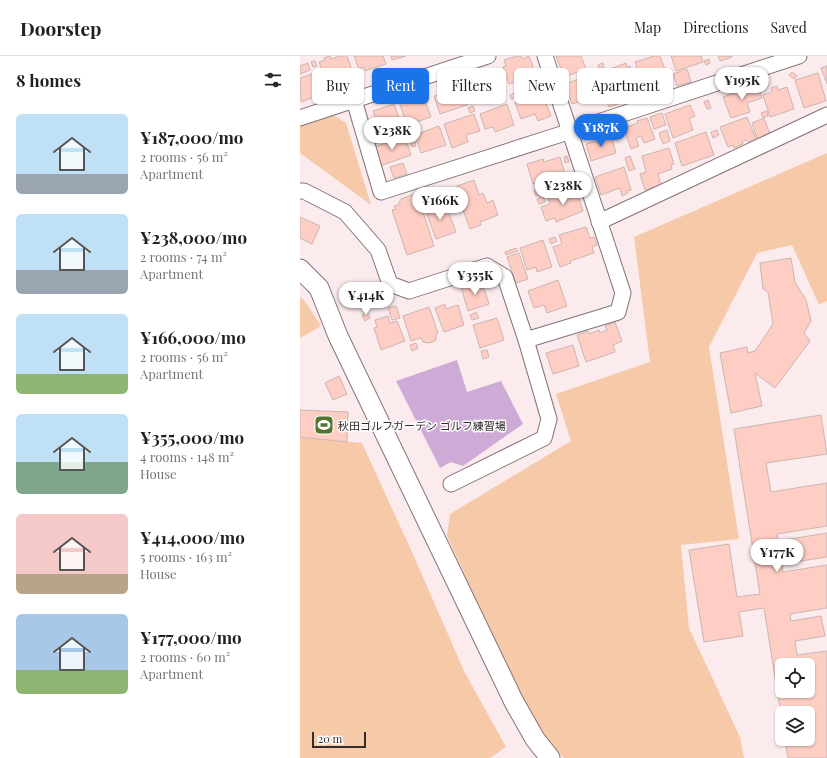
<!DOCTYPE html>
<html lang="en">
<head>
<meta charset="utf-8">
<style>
	body { margin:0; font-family:"Playfair Display","Noto Sans JP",serif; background:#f2f2f2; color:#202124; height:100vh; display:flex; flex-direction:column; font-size:15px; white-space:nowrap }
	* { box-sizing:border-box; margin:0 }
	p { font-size:13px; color:#757577 }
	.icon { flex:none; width:22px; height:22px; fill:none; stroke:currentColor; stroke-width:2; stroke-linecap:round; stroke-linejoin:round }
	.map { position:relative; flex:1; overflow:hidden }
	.drawer { display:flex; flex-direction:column; background:#fff; width:300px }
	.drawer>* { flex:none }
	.top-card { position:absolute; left:12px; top:12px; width:380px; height:36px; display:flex; gap:8px }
	.tools { position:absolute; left:475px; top:602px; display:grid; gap:8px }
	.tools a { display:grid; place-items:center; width:40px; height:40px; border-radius:6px; background:#fff; box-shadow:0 1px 3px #0004; font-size:20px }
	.scale { position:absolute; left:12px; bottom:10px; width:54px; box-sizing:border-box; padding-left:4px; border:2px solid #332b2c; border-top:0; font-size:11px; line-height:14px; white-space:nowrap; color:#332b2c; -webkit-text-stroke:3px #fdfdfd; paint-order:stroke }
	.price { position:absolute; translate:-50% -34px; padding:0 9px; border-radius:14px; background:#fff; color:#222; font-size:13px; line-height:26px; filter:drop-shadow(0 1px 2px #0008) }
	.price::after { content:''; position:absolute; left:50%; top:24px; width:12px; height:9px; margin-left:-6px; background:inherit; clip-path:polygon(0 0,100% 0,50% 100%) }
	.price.selected { background:#1a73e8; color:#fff }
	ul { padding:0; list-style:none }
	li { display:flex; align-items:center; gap:12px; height:100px; padding:0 16px }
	li span { display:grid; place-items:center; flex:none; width:112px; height:80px; border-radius:6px; color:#555 }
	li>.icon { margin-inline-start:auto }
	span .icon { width:48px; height:48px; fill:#fffc; stroke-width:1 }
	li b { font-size:17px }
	h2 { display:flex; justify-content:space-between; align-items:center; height:48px; padding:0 16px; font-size:17px }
	.chip { padding:0 14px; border-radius:6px; background:#fff; box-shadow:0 1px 3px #0004; font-size:14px; line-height:36px }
	.chip.selected { background:#1a73e8; color:#fff }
	header { display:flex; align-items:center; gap:24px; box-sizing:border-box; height:56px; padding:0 20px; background:#fff; border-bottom:1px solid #e0e0e0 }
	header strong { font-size:19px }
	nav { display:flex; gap:22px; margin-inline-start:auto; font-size:14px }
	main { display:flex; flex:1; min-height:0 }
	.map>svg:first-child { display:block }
</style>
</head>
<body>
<header>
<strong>Doorstep</strong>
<nav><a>Map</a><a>Directions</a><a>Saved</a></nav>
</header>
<main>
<section class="drawer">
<h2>8 homes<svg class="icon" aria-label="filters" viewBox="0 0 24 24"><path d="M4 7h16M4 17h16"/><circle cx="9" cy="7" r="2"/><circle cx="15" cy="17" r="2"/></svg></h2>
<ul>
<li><span style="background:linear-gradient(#bfe0f5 75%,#9aa5b1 0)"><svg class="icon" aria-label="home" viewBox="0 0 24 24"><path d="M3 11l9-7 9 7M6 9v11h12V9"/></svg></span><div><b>¥187,000/mo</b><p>2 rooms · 56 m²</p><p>Apartment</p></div></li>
<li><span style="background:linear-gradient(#bfe0f5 70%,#9aa5b1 0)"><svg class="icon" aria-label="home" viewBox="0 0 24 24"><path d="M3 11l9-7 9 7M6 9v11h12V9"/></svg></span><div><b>¥238,000/mo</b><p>2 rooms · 74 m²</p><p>Apartment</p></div></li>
<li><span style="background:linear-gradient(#bfe0f5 75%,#8fb573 0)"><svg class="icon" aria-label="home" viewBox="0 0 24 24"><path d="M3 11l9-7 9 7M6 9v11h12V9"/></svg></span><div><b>¥166,000/mo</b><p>2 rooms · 56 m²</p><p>Apartment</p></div></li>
<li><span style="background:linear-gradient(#bfe0f5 60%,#7fa58c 0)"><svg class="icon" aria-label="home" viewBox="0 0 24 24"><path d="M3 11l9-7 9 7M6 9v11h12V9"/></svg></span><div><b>¥355,000/mo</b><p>4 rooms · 148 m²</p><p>House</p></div></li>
<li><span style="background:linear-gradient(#f6c9c9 75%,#b9a48a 0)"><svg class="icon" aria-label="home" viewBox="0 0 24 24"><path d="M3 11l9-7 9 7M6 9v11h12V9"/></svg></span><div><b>¥414,000/mo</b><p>5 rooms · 163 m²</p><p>House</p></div></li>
<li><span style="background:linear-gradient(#a9c7e8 70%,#8fb573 0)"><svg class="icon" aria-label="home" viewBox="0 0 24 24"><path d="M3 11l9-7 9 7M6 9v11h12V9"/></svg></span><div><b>¥177,000/mo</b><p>2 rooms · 60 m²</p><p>Apartment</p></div></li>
</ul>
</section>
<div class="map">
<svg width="527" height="702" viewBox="0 0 527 702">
	<rect width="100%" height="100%" fill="#fcebed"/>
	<!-- green -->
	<g fill="#f6c9a9">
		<polygon points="30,57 46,67 71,149 0,97 0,67"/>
		<polygon points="527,97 527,245 519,249 492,189 457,197 409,291 439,483 381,489 389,572 440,681 444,702 264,702 244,681 204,605 147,480 150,458 271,385 256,338 350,306 334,181"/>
		<polygon points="0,241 4,244 21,270 0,282"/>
		<polygon points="0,381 62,387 112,496 164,615 206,691 190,702 0,702"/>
	</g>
	<!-- water -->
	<polygon fill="#cdabd6" points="157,304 167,336 201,325 223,368 163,410 151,406 140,412 96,325"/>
	<!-- building -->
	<g fill="#fecec4" stroke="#cab6b2" fill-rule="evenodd">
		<polygon points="30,0 31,3 40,0 47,0 52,14 25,24 19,6 25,4 24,2"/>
		<polygon points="54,0 83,0 86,8 65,15 64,11 59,13"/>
		<polygon points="91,0 106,0 92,4"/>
		<polygon points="217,0 221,0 222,3 229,0 236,19 209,28 203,11 206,10 204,4"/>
		<polygon points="256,0 281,0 286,13 264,21"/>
		<polygon points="354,0 360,0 366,16 341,24 335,6"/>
		<polygon points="371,0 401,0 403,6 376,15"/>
		<polygon points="418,0 432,0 432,1 420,5"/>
		<polygon points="409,3 410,7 406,9 404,5"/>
		<polygon points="15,5 17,10 13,11 11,6"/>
		<polygon points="8,7 10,14 0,18 0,10"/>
		<polygon points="303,7 304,11 299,13 298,9"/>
		<polygon points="326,7 327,11 330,10 333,19 328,21 331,28 329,29 331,35 326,37 323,31 307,37 300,17"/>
		<polygon points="527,10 527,28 521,12"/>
		<polygon points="387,13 391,26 377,30 373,18"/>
		<polygon points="195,15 200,31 187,41 173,45 167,23 177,20 177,18 185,16 186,18"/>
		<polygon points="18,16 26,37 1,46 0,22"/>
		<polygon points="492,16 497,20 494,23 489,19"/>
		<polygon points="518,17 526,45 504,52 495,24"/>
		<polygon points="57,18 61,30 39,38 35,26"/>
		<polygon points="293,18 300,39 272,48 265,28"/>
		<polygon points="457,29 462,42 447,47 450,56 431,62 423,41"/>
		<polygon points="477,30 478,34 487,31 494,53 470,61 463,39 472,36 471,32"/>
		<polygon points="161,31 167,49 140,58 134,40"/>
		<polygon points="320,34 324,46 309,51 304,40"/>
		<polygon points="215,37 216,41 211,43 210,39"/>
		<polygon points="242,37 251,60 238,65 235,58 221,63 215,46"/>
		<polygon points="124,42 131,61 107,69 99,46 107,44 108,48"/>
		<polygon points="408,44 411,52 407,53 404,46"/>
		<polygon points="94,48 104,76 83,83 73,55"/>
		<polygon points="207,48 214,69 195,76 193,71 185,73 180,58"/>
		<polygon points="390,49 395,60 389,63 393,74 373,82 365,58"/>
		<polygon points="173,50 175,55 170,57 168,52"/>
		<polygon points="467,55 468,60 463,62 461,57"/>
		<polygon points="362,57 366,69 354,73 350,61"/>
		<polygon points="174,58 180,75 166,79 168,86 152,92 144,68"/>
		<polygon points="447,61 456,83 448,86 447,84 442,85 443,88 434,92 433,89 428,91 420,71"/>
		<polygon points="347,62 355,83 344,87 341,80 336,82 339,90 331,93 324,72 338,67 337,65"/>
		<polygon points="464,62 470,78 457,82 452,67"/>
		<polygon points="139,70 146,89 121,97 115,79"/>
		<polygon points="367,74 370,85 363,88 359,77"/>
		<polygon points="417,74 419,79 413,82 411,76"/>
		<polygon points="406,76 414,99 382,110 375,87"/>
		<polygon points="112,77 114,81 108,83 107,79"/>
		<polygon points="311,80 316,97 291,105 286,88"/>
		<polygon points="105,81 111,99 80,110 74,91"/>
		<polygon points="80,82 81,85 76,88 74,84"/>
		<polygon points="114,83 116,90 112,91 110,84"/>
		<polygon points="369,92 374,108 371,109 372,113 358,118 361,129 345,134 340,118 346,116 342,100"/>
		<polygon points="267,100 269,106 265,107 264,101"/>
		<polygon points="330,100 335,113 329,115 325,102"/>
		<polygon points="260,101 265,118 233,128 227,108 243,103 244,106"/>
		<polygon points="103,107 107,118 94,122 90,111"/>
		<polygon points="324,111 331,134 327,135 328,137 322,140 320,132 301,139 295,121"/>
		<polygon points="174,124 179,139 183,137 187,147 193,144 198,159 180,166 181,169 170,173 163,154 165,153 157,130"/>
		<polygon points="240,132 242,138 236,140 234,134"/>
		<polygon points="276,133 283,155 256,166 255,162 246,165 241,151 250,148 248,142"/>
		<polygon points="117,137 134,190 107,199 92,154 96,153 94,150 98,149 101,143"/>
		<polygon points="147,140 150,148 140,152 137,144"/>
		<polygon points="243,140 245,146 239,148 237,143"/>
		<polygon points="136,146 139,155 147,152 156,176 136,183 124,150"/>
		<polygon points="0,161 20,170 12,188 0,182"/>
		<polygon points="286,171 290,182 294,181 297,189 292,191 294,197 270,205 271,207 260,211 253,191 262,188 259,179"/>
		<polygon points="255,181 257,185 251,188 249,183"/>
		<polygon points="243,184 252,211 237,216 236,211 227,214 220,192"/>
		<polygon points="216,192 218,195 206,199 205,196"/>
		<polygon points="219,197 228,223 216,227 207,201"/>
		<polygon points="491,202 495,226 506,244 511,265 504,277 510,285 475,332 455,317 462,350 431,357 420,297 447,291 448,297 455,295 473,268 468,236 463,233 460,207"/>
		<polygon points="258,224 267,250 247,257 244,249 234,252 228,235"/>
		<polygon points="178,226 180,233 184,232 189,248 168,255 161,231"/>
		<polygon points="145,248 146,253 158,249 164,269 144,276 135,252"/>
		<polygon points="96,250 100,262 92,264 88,252"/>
		<polygon points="129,251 138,277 136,278 136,284 133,286 128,287 123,286 121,282 111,285 103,260"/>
		<polygon points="67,256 70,262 65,265 62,259"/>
		<polygon points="176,256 179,262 172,264 170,259"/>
		<polygon points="88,260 90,267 97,265 105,285 81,294 74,272 77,271 75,264"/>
		<polygon points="197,262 204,284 180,292 173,269"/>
		<polygon points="315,266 322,285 313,289 315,296 286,306 277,279 288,275 289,278 299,274 300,277 307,274 305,270"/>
		<polygon points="116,287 118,292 112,295 110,289"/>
		<polygon points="273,289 279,310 253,318 246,297"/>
		<polygon points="187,294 189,301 183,303 181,295"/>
		<polygon points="39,320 47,338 33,344 25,327"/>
		<polygon points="0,354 48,356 47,386 0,381"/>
		<path d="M521,359L527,398L466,407L471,436L527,427V470L477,478L478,485L527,477V501L482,508L483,516L527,509V552L490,558L491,565L521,560L525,580L495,585L497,599L527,595V702H488L485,683H508V657H482V665L464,552L439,556L443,580L404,586L389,494L429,488L437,541L460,538L434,373ZM482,609H508V635H482Z"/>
	</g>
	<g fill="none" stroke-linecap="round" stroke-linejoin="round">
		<defs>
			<g id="minor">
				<polyline points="54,44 81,136 271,75 499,0"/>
				<polyline points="0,62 188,0"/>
				<polyline points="0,135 4,135 45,156 78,194 90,228 109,235 187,210 205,221 226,284 318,256 323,237 245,0"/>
				<polyline points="299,166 527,59"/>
				<polyline points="151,428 244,382 249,363 226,284"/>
			</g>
			<polyline id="tertiary" points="0,213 19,232 38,280 214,646 235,683 250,702"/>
		</defs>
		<!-- minor casing -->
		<use href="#minor" stroke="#857275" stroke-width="17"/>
		<!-- tertiary casing -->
		<use href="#tertiary" stroke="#857275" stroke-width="21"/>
		<!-- minor -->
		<use href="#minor" stroke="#fff" stroke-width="15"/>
		<!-- tertiary -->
		<use href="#tertiary" stroke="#fff" stroke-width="19"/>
	</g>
	<!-- icons -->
	<defs>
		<symbol id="stadium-square" viewBox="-11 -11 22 22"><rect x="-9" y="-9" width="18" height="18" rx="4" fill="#52752e" stroke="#fdfdfd"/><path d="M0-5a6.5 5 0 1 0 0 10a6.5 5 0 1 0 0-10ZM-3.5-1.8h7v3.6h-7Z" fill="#fff"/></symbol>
	</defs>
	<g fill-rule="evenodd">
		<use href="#stadium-square" x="13" y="358" width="22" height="22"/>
	</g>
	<g text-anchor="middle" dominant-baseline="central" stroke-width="3" stroke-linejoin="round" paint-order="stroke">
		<!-- poi labels -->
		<g font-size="11" fill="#332b2c" stroke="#fdfdfd" text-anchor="start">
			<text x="38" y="369">秋田ゴルフガーデン ゴルフ練習場</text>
		</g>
	</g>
</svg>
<div class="tools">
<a><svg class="icon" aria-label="locate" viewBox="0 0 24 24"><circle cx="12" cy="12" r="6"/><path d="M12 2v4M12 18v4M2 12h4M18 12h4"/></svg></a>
<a><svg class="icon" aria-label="layers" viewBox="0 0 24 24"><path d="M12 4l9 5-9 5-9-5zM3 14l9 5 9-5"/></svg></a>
</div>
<div class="scale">20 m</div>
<b class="price" style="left:442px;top:45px">¥195K</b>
<b class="price selected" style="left:301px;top:92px">¥187K</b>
<b class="price" style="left:92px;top:95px">¥238K</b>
<b class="price" style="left:263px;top:150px">¥238K</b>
<b class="price" style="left:140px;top:165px">¥166K</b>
<b class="price" style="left:175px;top:240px">¥355K</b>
<b class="price" style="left:66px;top:260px">¥414K</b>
<b class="price" style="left:477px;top:517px">¥177K</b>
<div class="top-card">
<a class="chip">Buy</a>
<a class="chip selected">Rent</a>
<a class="chip">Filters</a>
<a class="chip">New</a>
<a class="chip">Apartment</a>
</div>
</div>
</main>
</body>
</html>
